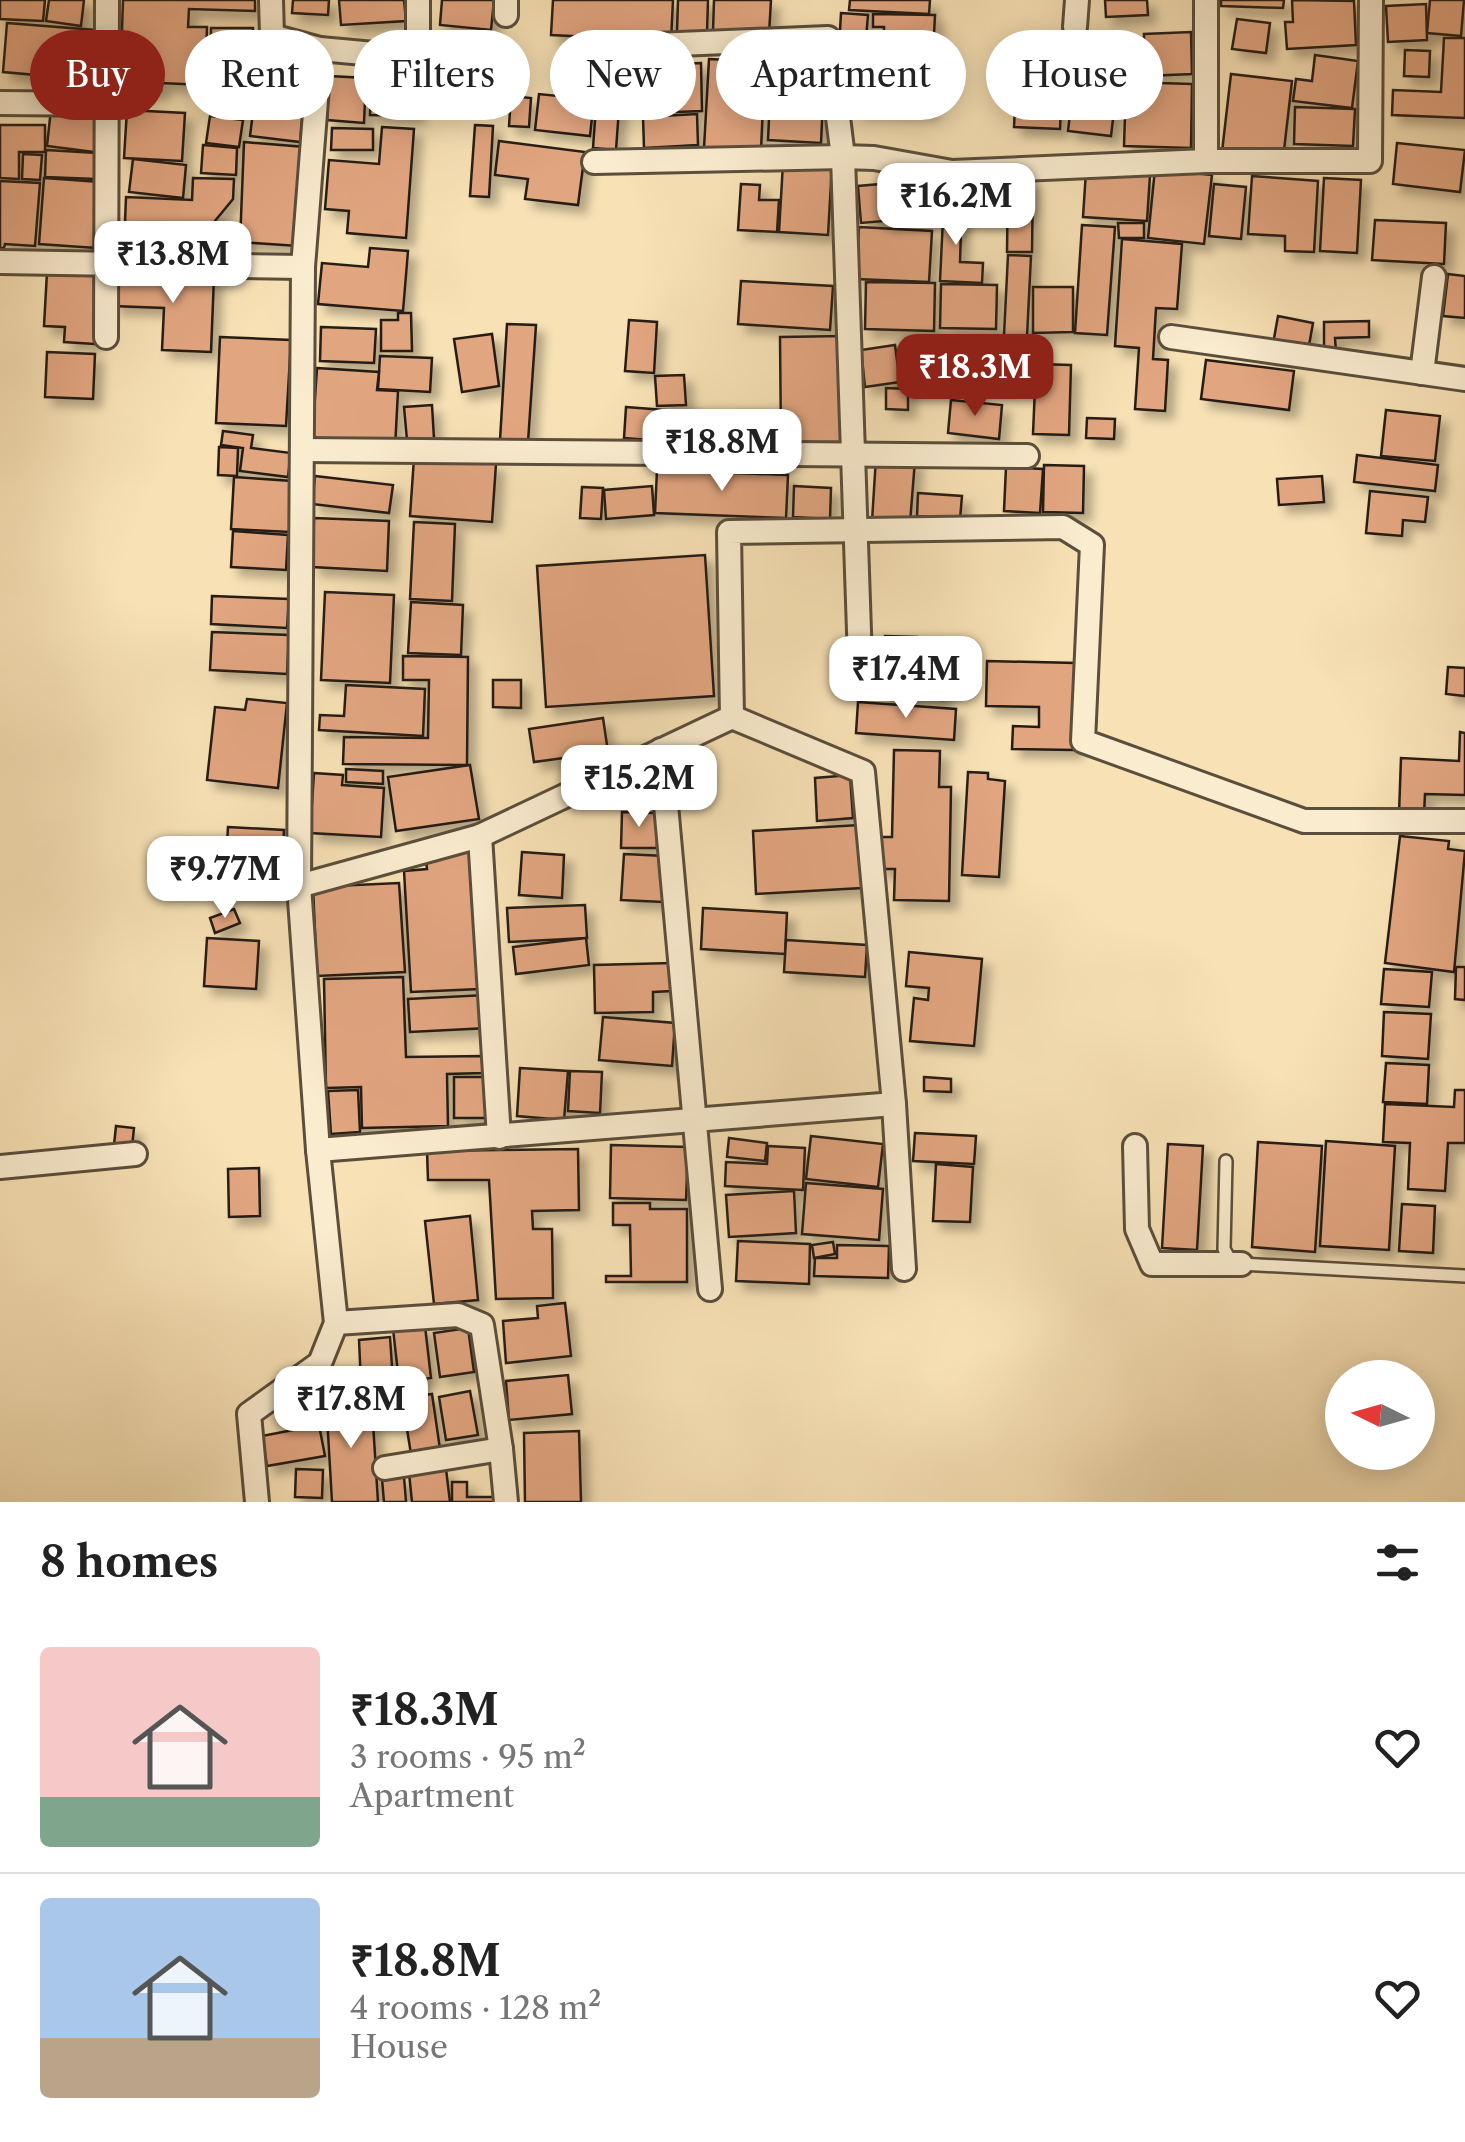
<!DOCTYPE html>
<html lang="en">
<head>
<meta charset="utf-8">
<style>
	body { margin:0; font-family:"Libre Caslon Text",serif; background:#f6f6f6; color:#222; height:100vh; display:flex; flex-direction:column; font-size:38px; white-space:nowrap }
	* { box-sizing:border-box; margin:0 }
	p { font-size:32px; color:#767676 }
	.icon { flex:none; width:55px; height:55px; fill:none; stroke:currentColor; stroke-width:2; stroke-linecap:round; stroke-linejoin:round }
	.map { position:relative; height:1502px; overflow:hidden }
	.panel { display:flex; flex-direction:column; background:#fff; flex:1 }
	.panel>* { flex:none }
	.banner { position:absolute; left:30px; top:30px; width:1405px; height:90px; display:flex; gap:20px }
	.needle { width:65px; rotate:275deg }
	.tools { position:absolute; left:1325px; top:1360px; display:grid; gap:20px }
	.tools a { display:grid; place-items:center; width:110px; height:110px; border-radius:50%; background:#fff; box-shadow:0 5px 25px #0003; font-size:50px }
	.price { position:absolute; translate:-50% -85px; padding:0 22px; border-radius:20px; background:#fff; color:#222; font-size:32px; line-height:65px; filter:drop-shadow(0 2px 5px #0008) }
	.price::after { content:''; position:absolute; left:50%; top:60px; width:30px; height:22px; margin-left:-15px; background:inherit; clip-path:polygon(0 0,100% 0,50% 100%) }
	.price.current { background:#8f2418; color:#fff }
	ul { padding:0; list-style:none }
	li { display:flex; align-items:center; gap:30px; height:250px; padding:0 40px }
	li+li { border-top:2px solid #e0e0e0 }
	li span { display:grid; place-items:center; flex:none; width:280px; height:200px; border-radius:10px; color:#555 }
	li>.icon { margin-inline-start:auto }
	span .icon { width:120px; height:120px; fill:#fffc; stroke-width:1 }
	li b { font-size:42px }
	h2 { display:flex; justify-content:space-between; align-items:center; height:120px; padding:0 40px; font-size:42px }
	.tag { padding:0 35px; border-radius:45px; background:#fff; box-shadow:0 5px 25px #0003; font-size:35px; line-height:90px }
	.tag.current { background:#8f2418; color:#fff }
	.map>svg:first-child { display:block }
</style>
</head>
<body>
<div class="map">
<svg width="1465" height="1502" viewBox="0 0 1465 1502">
	<defs>
		<filter id="shadow"><feDropShadow dx="8" dy="8" stdDeviation="5" flood-color="#0004"/></filter>
	</defs>
	<rect width="100%" height="100%" fill="#f7e1b5"/>
	<filter id="stains"><feTurbulence type="fractalNoise" baseFrequency=".002" numOctaves="4"/><feColorMatrix values="0 0 0 0 .2 0 0 0 0 .09 0 0 0 0 .02 0 0 0 .5 -.17"/></filter>
	<radialGradient id="worn" r=".72"><stop offset=".6" stop-color="#630" stop-opacity="0"/><stop offset="1" stop-color="#630" stop-opacity=".3"/></radialGradient>
	<!-- building -->
	<g fill="#e1a580" stroke="#261d13" stroke-width="2.5" filter="url(#shadow)">
		<polygon points="0,0 45,0 43,21 0,19"/>
		<polygon points="49,0 84,0 81,26 46,21"/>
		<polygon points="123,0 255,0 255,11 189,9 188,27 207,27 205,85 161,83 161,91 120,90"/>
		<polygon points="293,0 329,0 328,15 292,13"/>
		<polygon points="339,0 404,0 406,21 341,25"/>
		<polygon points="442,0 494,0 491,30 440,25"/>
		<polygon points="553,0 673,0 671,41 551,35"/>
		<polygon points="678,0 708,0 707,33 677,32"/>
		<polygon points="714,0 771,0 769,34 713,32"/>
		<polygon points="850,0 930,0 929,14 849,10"/>
		<polygon points="1105,0 1147,0 1148,15 1106,17"/>
		<polygon points="1221,0 1284,0 1283,8 1221,6"/>
		<polygon points="1292,0 1354,1 1356,45 1287,49 1285,22 1293,22"/>
		<polygon points="1430,0 1464,0 1461,36 1427,33"/>
		<polygon points="1426,4 1427,40 1388,42 1386,6"/>
		<polygon points="841,13 868,15 865,50 839,48"/>
		<polygon points="873,14 935,15 930,111 857,110 858,54 884,54 884,27 873,27"/>
		<polygon points="1237,19 1270,23 1266,53 1232,49"/>
		<polygon points="7,23 95,30 90,96 46,92 47,76 3,72"/>
		<polygon points="211,28 253,28 253,82 210,81"/>
		<polygon points="1191,32 1192,74 1123,77 1122,46 1144,45 1144,34"/>
		<polygon points="1444,38 1465,38 1465,118 1392,115 1393,90 1441,92"/>
		<polygon points="471,45 492,48 489,74 468,71"/>
		<polygon points="258,49 304,52 302,88 255,85"/>
		<polygon points="1405,50 1430,51 1429,77 1404,76"/>
		<polygon points="772,55 825,57 821,143 768,140"/>
		<polygon points="1315,55 1358,61 1352,108 1293,101 1296,79 1312,81"/>
		<polygon points="709,59 765,62 761,150 704,148"/>
		<polygon points="701,63 702,111 650,113 649,65"/>
		<polygon points="599,65 622,67 616,150 593,148"/>
		<polygon points="1017,65 1063,67 1060,129 1014,127"/>
		<polygon points="580,69 597,71 590,136 535,130 539,94 577,98"/>
		<polygon points="1075,72 1118,77 1111,136 1068,131"/>
		<polygon points="1231,74 1292,81 1283,159 1222,152"/>
		<polygon points="329,76 366,78 364,123 327,120"/>
		<polygon points="1126,82 1192,84 1191,148 1124,146"/>
		<polygon points="371,83 417,84 416,116 370,115"/>
		<polygon points="212,84 249,86 248,114 211,113"/>
		<polygon points="256,88 305,93 300,142 250,136"/>
		<polygon points="511,96 531,98 529,127 509,126"/>
		<polygon points="1295,107 1355,109 1353,146 1294,144"/>
		<polygon points="51,109 98,115 94,152 47,146"/>
		<polygon points="127,110 185,113 182,161 124,158"/>
		<polygon points="697,114 698,145 644,148 643,117"/>
		<polygon points="210,116 243,120 239,147 206,143"/>
		<polygon points="0,125 45,125 45,152 19,152 19,179 0,178"/>
		<polygon points="475,125 493,126 489,197 470,196"/>
		<polygon points="382,127 414,129 406,238 347,233 349,211 325,209 329,160 379,164"/>
		<polygon points="332,128 373,129 373,150 331,150"/>
		<polygon points="499,141 585,152 578,205 525,199 528,179 495,175"/>
		<polygon points="244,142 305,147 298,246 240,242"/>
		<polygon points="1397,143 1465,150 1460,192 1393,184"/>
		<polygon points="203,145 237,148 236,175 201,173"/>
		<polygon points="46,150 97,153 96,179 45,177"/>
		<polygon points="23,154 42,155 40,180 22,179"/>
		<polygon points="133,159 186,165 183,198 129,192"/>
		<polygon points="783,163 832,165 828,235 779,232"/>
		<polygon points="1155,169 1212,175 1204,244 1148,238"/>
		<polygon points="1086,171 1150,175 1147,221 1083,217"/>
		<polygon points="1252,176 1318,181 1314,252 1285,251 1285,236 1248,234"/>
		<polygon points="44,178 100,182 96,248 39,244"/>
		<polygon points="193,178 234,179 233,199 215,221 214,249 124,246 126,197 192,200"/>
		<polygon points="1324,178 1361,180 1357,253 1320,251"/>
		<polygon points="1008,179 1033,180 1032,252 1007,252"/>
		<polygon points="927,180 930,217 861,223 858,186"/>
		<polygon points="0,181 40,183 35,246 5,244 4,248 0,248"/>
		<polygon points="741,184 760,185 759,200 779,200 777,232 738,230"/>
		<polygon points="1214,184 1246,187 1241,239 1209,236"/>
		<polygon points="944,198 962,199 960,262 983,263 982,283 940,281"/>
		<polygon points="1375,220 1446,223 1444,264 1372,260"/>
		<polygon points="1118,223 1144,223 1144,238 1119,238"/>
		<polygon points="1082,225 1115,227 1107,335 1075,333"/>
		<polygon points="859,227 932,231 929,282 856,279"/>
		<polygon points="1122,239 1182,244 1177,309 1156,308 1153,359 1168,360 1165,411 1135,409 1139,348 1115,346"/>
		<polygon points="370,248 408,251 403,311 318,304 322,263 368,267"/>
		<polygon points="1008,255 1031,256 1027,336 1004,335"/>
		<polygon points="47,272 99,275 94,344 64,342 65,327 44,326"/>
		<polygon points="114,273 214,277 211,352 162,350 164,308 113,306"/>
		<polygon points="1448,274 1465,276 1465,318 1443,316"/>
		<polygon points="741,281 833,286 830,330 738,324"/>
		<polygon points="866,282 935,283 934,331 865,329"/>
		<polygon points="941,284 997,285 996,329 940,328"/>
		<polygon points="1033,287 1073,287 1073,332 1033,333"/>
		<polygon points="398,313 411,313 412,351 381,351 381,320 398,320"/>
		<polygon points="1278,316 1313,323 1308,351 1273,344"/>
		<polygon points="629,320 657,322 654,373 625,371"/>
		<polygon points="1369,321 1369,337 1335,338 1336,352 1324,352 1324,322"/>
		<polygon points="507,324 536,325 528,442 500,440"/>
		<polygon points="321,327 376,329 374,363 320,361"/>
		<polygon points="492,334 499,386 462,392 454,339"/>
		<polygon points="842,336 842,442 781,442 780,337"/>
		<polygon points="220,337 291,340 286,426 216,423"/>
		<polygon points="895,345 900,382 865,387 861,350"/>
		<polygon points="47,352 95,354 93,399 45,397"/>
		<polygon points="380,356 432,358 430,392 378,389"/>
		<polygon points="1206,360 1294,371 1289,410 1201,399"/>
		<polygon points="1036,364 1071,365 1069,435 1033,434"/>
		<polygon points="317,368 379,372 377,390 398,391 395,448 312,442"/>
		<polygon points="684,375 686,405 657,406 655,376"/>
		<polygon points="886,388 908,389 908,410 886,409"/>
		<polygon points="951,400 1002,405 999,439 948,433"/>
		<polygon points="432,405 434,439 407,440 404,407"/>
		<polygon points="626,407 677,411 675,442 624,438"/>
		<polygon points="1386,410 1440,416 1435,461 1381,456"/>
		<polygon points="1087,418 1115,419 1114,439 1086,438"/>
		<polygon points="223,431 253,435 251,448 291,453 288,477 240,471 243,448 221,445"/>
		<polygon points="219,447 238,448 237,476 218,475"/>
		<polygon points="1357,455 1438,465 1435,491 1354,482"/>
		<polygon points="414,458 496,464 492,522 410,516"/>
		<polygon points="876,458 915,460 910,523 872,521"/>
		<polygon points="1044,465 1084,466 1083,513 1043,512"/>
		<polygon points="1006,467 1043,469 1040,513 1004,511"/>
		<polygon points="657,470 788,475 786,518 655,513"/>
		<polygon points="315,476 393,485 389,513 312,504"/>
		<polygon points="1322,476 1324,502 1279,505 1277,479"/>
		<polygon points="234,477 292,481 290,532 231,529"/>
		<polygon points="652,486 654,515 606,519 604,490"/>
		<polygon points="794,486 831,488 830,519 793,517"/>
		<polygon points="582,487 603,488 601,519 580,518"/>
		<polygon points="1370,491 1428,497 1425,522 1403,520 1402,536 1366,533"/>
		<polygon points="918,493 962,496 960,519 917,516"/>
		<polygon points="314,518 389,521 387,571 312,567"/>
		<polygon points="414,522 455,524 452,601 410,599"/>
		<polygon points="233,531 288,535 286,570 231,567"/>
		<polygon points="705,555 714,696 546,707 537,566"/>
		<polygon points="325,592 394,595 390,683 321,680"/>
		<polygon points="212,596 289,599 287,628 211,624"/>
		<polygon points="411,602 463,605 461,655 408,653"/>
		<polygon points="212,632 289,635 287,674 210,670"/>
		<polygon points="885,636 917,637 917,653 945,654 943,700 882,698"/>
		<polygon points="403,656 468,657 467,765 343,764 344,737 428,738 429,680 403,680"/>
		<polygon points="987,661 1076,663 1074,750 1012,749 1013,726 1039,727 1039,707 986,706"/>
		<polygon points="1448,667 1465,668 1465,696 1446,694"/>
		<polygon points="493,680 521,680 521,708 493,707"/>
		<polygon points="346,685 425,689 423,736 319,730 320,715 344,716"/>
		<polygon points="247,699 287,703 278,788 207,780 215,707 245,710"/>
		<polygon points="858,702 956,709 954,740 856,733"/>
		<polygon points="603,718 608,752 534,762 529,729"/>
		<polygon points="1460,732 1465,733 1465,795 1425,794 1424,814 1399,814 1401,758 1459,761"/>
		<polygon points="894,750 940,751 939,787 951,787 949,901 894,900 895,869 878,869 878,837 892,837"/>
		<polygon points="470,765 479,819 396,831 388,777"/>
		<polygon points="346,769 383,771 383,784 346,782"/>
		<polygon points="968,772 988,773 988,779 1005,781 999,877 962,875"/>
		<polygon points="314,773 343,775 342,785 384,788 381,837 310,833"/>
		<polygon points="850,775 853,818 817,821 815,778"/>
		<polygon points="622,812 657,813 657,848 621,848"/>
		<polygon points="860,825 862,888 756,894 753,831"/>
		<polygon points="228,827 284,830 282,863 226,860"/>
		<polygon points="1400,836 1449,841 1448,849 1465,851 1454,972 1385,963"/>
		<polygon points="472,849 480,989 411,992 404,871 427,869 425,852"/>
		<polygon points="522,852 564,855 562,898 519,895"/>
		<polygon points="624,854 665,856 663,902 621,900"/>
		<polygon points="211,860 283,866 281,899 208,893"/>
		<polygon points="399,883 405,972 317,976 313,887"/>
		<polygon points="585,905 587,938 509,942 507,908"/>
		<polygon points="703,908 787,913 785,954 701,949"/>
		<polygon points="234,909 240,923 215,933 210,918"/>
		<polygon points="207,938 259,941 256,989 204,986"/>
		<polygon points="586,938 589,965 516,974 513,947"/>
		<polygon points="786,940 867,945 865,977 784,972"/>
		<polygon points="909,952 982,959 974,1046 910,1041 914,998 928,1000 929,988 906,986"/>
		<polygon points="672,963 672,991 653,992 653,1012 595,1013 594,965"/>
		<polygon points="1456,967 1465,967 1465,1000 1455,999"/>
		<polygon points="1384,969 1432,972 1429,1007 1381,1004"/>
		<polygon points="403,977 406,1057 484,1056 484,1073 447,1074 448,1126 362,1128 361,1087 326,1088 324,979"/>
		<polygon points="486,995 488,1028 410,1032 408,999"/>
		<polygon points="1384,1012 1431,1014 1428,1059 1382,1056"/>
		<polygon points="603,1017 675,1023 672,1066 599,1060"/>
		<polygon points="1386,1063 1429,1065 1427,1104 1383,1102"/>
		<polygon points="520,1068 568,1071 564,1120 517,1116"/>
		<polygon points="570,1071 602,1072 600,1113 568,1111"/>
		<rect x="454" y="1077" width="37" height="41"/>
		<polygon points="924,1077 951,1079 951,1092 924,1091"/>
		<polygon points="358,1090 360,1132 331,1134 328,1091"/>
		<polygon points="1455,1090 1465,1090 1465,1143 1448,1143 1445,1191 1408,1189 1410,1143 1383,1142 1385,1104 1454,1107"/>
		<polygon points="116,1126 134,1128 132,1147 114,1145"/>
		<polygon points="915,1133 976,1136 974,1164 913,1161"/>
		<polygon points="811,1136 883,1144 878,1187 806,1179"/>
		<polygon points="729,1138 767,1143 765,1161 727,1157"/>
		<polygon points="1326,1141 1395,1146 1389,1250 1320,1246"/>
		<polygon points="1258,1142 1322,1146 1315,1252 1252,1247"/>
		<polygon points="1168,1144 1203,1146 1197,1250 1162,1248"/>
		<polygon points="611,1145 688,1147 686,1200 610,1198"/>
		<polygon points="768,1146 805,1148 803,1190 725,1186 726,1162 767,1164"/>
		<polygon points="578,1149 579,1210 532,1211 533,1229 552,1229 553,1298 496,1299 489,1180 428,1180 427,1151"/>
		<polygon points="936,1164 973,1167 970,1222 933,1221"/>
		<polygon points="259,1168 260,1216 229,1217 228,1169"/>
		<polygon points="806,1183 883,1189 879,1240 802,1234"/>
		<polygon points="794,1191 796,1233 729,1237 726,1195"/>
		<polygon points="613,1203 650,1203 650,1209 687,1209 687,1282 606,1282 606,1276 631,1276 630,1225 613,1225"/>
		<polygon points="1402,1204 1435,1206 1433,1253 1399,1251"/>
		<polygon points="470,1216 478,1300 434,1304 425,1221"/>
		<polygon points="738,1241 810,1244 809,1284 736,1281"/>
		<polygon points="833,1242 835,1254 814,1258 812,1245"/>
		<polygon points="837,1245 889,1246 888,1278 814,1276 815,1258 837,1258"/>
		<polygon points="565,1303 571,1356 506,1363 503,1321 538,1318 537,1306"/>
		<polygon points="425,1326 431,1378 399,1382 393,1329"/>
		<polygon points="468,1328 474,1372 440,1377 434,1333"/>
		<polygon points="390,1337 393,1381 361,1383 359,1340"/>
		<polygon points="568,1375 572,1414 509,1420 506,1381"/>
		<polygon points="470,1391 478,1435 446,1440 439,1397"/>
		<polygon points="432,1394 440,1449 411,1454 402,1398"/>
		<polygon points="367,1396 369,1424 373,1423 378,1502 332,1502 326,1399"/>
		<polygon points="319,1425 325,1456 267,1466 262,1436"/>
		<polygon points="579,1431 581,1502 525,1502 524,1433"/>
		<polygon points="296,1469 323,1470 322,1498 295,1497"/>
		<polygon points="446,1469 450,1502 412,1502 409,1473"/>
		<polygon points="404,1477 406,1502 384,1502 382,1479"/>
		<polygon points="452,1482 467,1482 467,1497 498,1497 498,1502 452,1502"/>
	</g>
	<g fill="none" stroke-linecap="round" stroke-linejoin="round">
		<defs>
			<polyline id="service" points="1226,1161 1224,1249 1230,1260 1241,1264 1465,1276"/>
			<g id="minor">
				<polyline points="1206,0 1206,161 1370,161 1371,0"/>
				<polyline points="506,15 506,0"/>
				<polyline points="1075,27 1077,0"/>
				<polyline points="580,48 828,38 843,157 860,661"/>
				<polyline points="320,49 418,58 418,0"/>
				<polyline points="0,103 109,104"/>
				<polyline points="594,162 843,157 874,158 952,172 1206,161"/>
				<polyline points="0,262 303,267"/>
				<polyline points="106,337 107,0"/>
				<polyline points="1171,337 1465,379"/>
				<polyline points="1422,373 1434,277"/>
				<polyline points="302,450 1027,456"/>
				<polyline points="661,750 710,1289"/>
				<polyline points="480,836 499,1137"/>
				<polyline points="299,886 480,836 732,717 729,532 1063,527 1092,545 1083,741 1304,821 1465,821"/>
				<polyline points="894,1104 904,1269"/>
				<polyline points="1135,1146 1137,1229 1152,1264 1241,1264"/>
				<polyline points="318,1150 894,1104 863,772 732,717"/>
				<polyline points="0,1167 135,1154"/>
				<polyline points="336,1323 458,1315 482,1325 501,1449"/>
				<polyline points="385,1468 501,1449 506,1502"/>
				<polyline points="257,1502 249,1414 320,1363 336,1323 318,1150 299,886 303,267 320,49 272,36 271,0"/>
			</g>
		</defs>
		<!-- service casing -->
		<use href="#service" stroke="#5a4e3c" stroke-width="16"/>
		<!-- minor casing -->
		<use href="#minor" stroke="#5a4e3c" stroke-width="28"/>
		<!-- service -->
		<use href="#service" stroke="#faeccf" stroke-width="11"/>
		<!-- minor -->
		<use href="#minor" stroke="#faeccf" stroke-width="22"/>
	</g>
	<rect width="100%" height="100%" filter="url(#stains)"/>
	<rect width="100%" height="100%" fill="url(#worn)"/>
</svg>
<div class="tools">
<a><svg class="needle" viewBox="-14 -14 28 28"><path d="M0-13l5 13h-10z" fill="#e53935"/><path d="M0 13l5-13h-10z" fill="#767676"/></svg></a>
</div>
<b class="price" style="left:956px;top:248px">₹16.2M</b>
<b class="price" style="left:173px;top:306px">₹13.8M</b>
<b class="price current" style="left:975px;top:419px">₹18.3M</b>
<b class="price" style="left:722px;top:494px">₹18.8M</b>
<b class="price" style="left:906px;top:721px">₹17.4M</b>
<b class="price" style="left:639px;top:830px">₹15.2M</b>
<b class="price" style="left:225px;top:921px">₹9.77M</b>
<b class="price" style="left:351px;top:1451px">₹17.8M</b>
<div class="banner">
<a class="tag current">Buy</a>
<a class="tag">Rent</a>
<a class="tag">Filters</a>
<a class="tag">New</a>
<a class="tag">Apartment</a>
<a class="tag">House</a>
</div>
</div>
<section class="panel">
<h2>8 homes<svg class="icon" aria-label="filters" viewBox="0 0 24 24"><path d="M4 7h16M4 17h16"/><circle cx="9" cy="7" r="2"/><circle cx="15" cy="17" r="2"/></svg></h2>
<ul>
<li><span style="background:linear-gradient(#f6c9c9 75%,#7fa58c 0)"><svg class="icon" aria-label="home" viewBox="0 0 24 24"><path d="M3 11l9-7 9 7M6 9v11h12V9"/></svg></span><div><b>₹18.3M</b><p>3 rooms · 95 m²</p><p>Apartment</p></div><svg class="icon" aria-label="heart" viewBox="0 0 24 24"><path d="M12 20l-8-8c-3-5 5-10 8-4 3-6 11-1 8 4z"/></svg></li>
<li><span style="background:linear-gradient(#a9c7e8 70%,#b9a48a 0)"><svg class="icon" aria-label="home" viewBox="0 0 24 24"><path d="M3 11l9-7 9 7M6 9v11h12V9"/></svg></span><div><b>₹18.8M</b><p>4 rooms · 128 m²</p><p>House</p></div><svg class="icon" aria-label="heart" viewBox="0 0 24 24"><path d="M12 20l-8-8c-3-5 5-10 8-4 3-6 11-1 8 4z"/></svg></li>
</ul>
</section>
</body>
</html>
